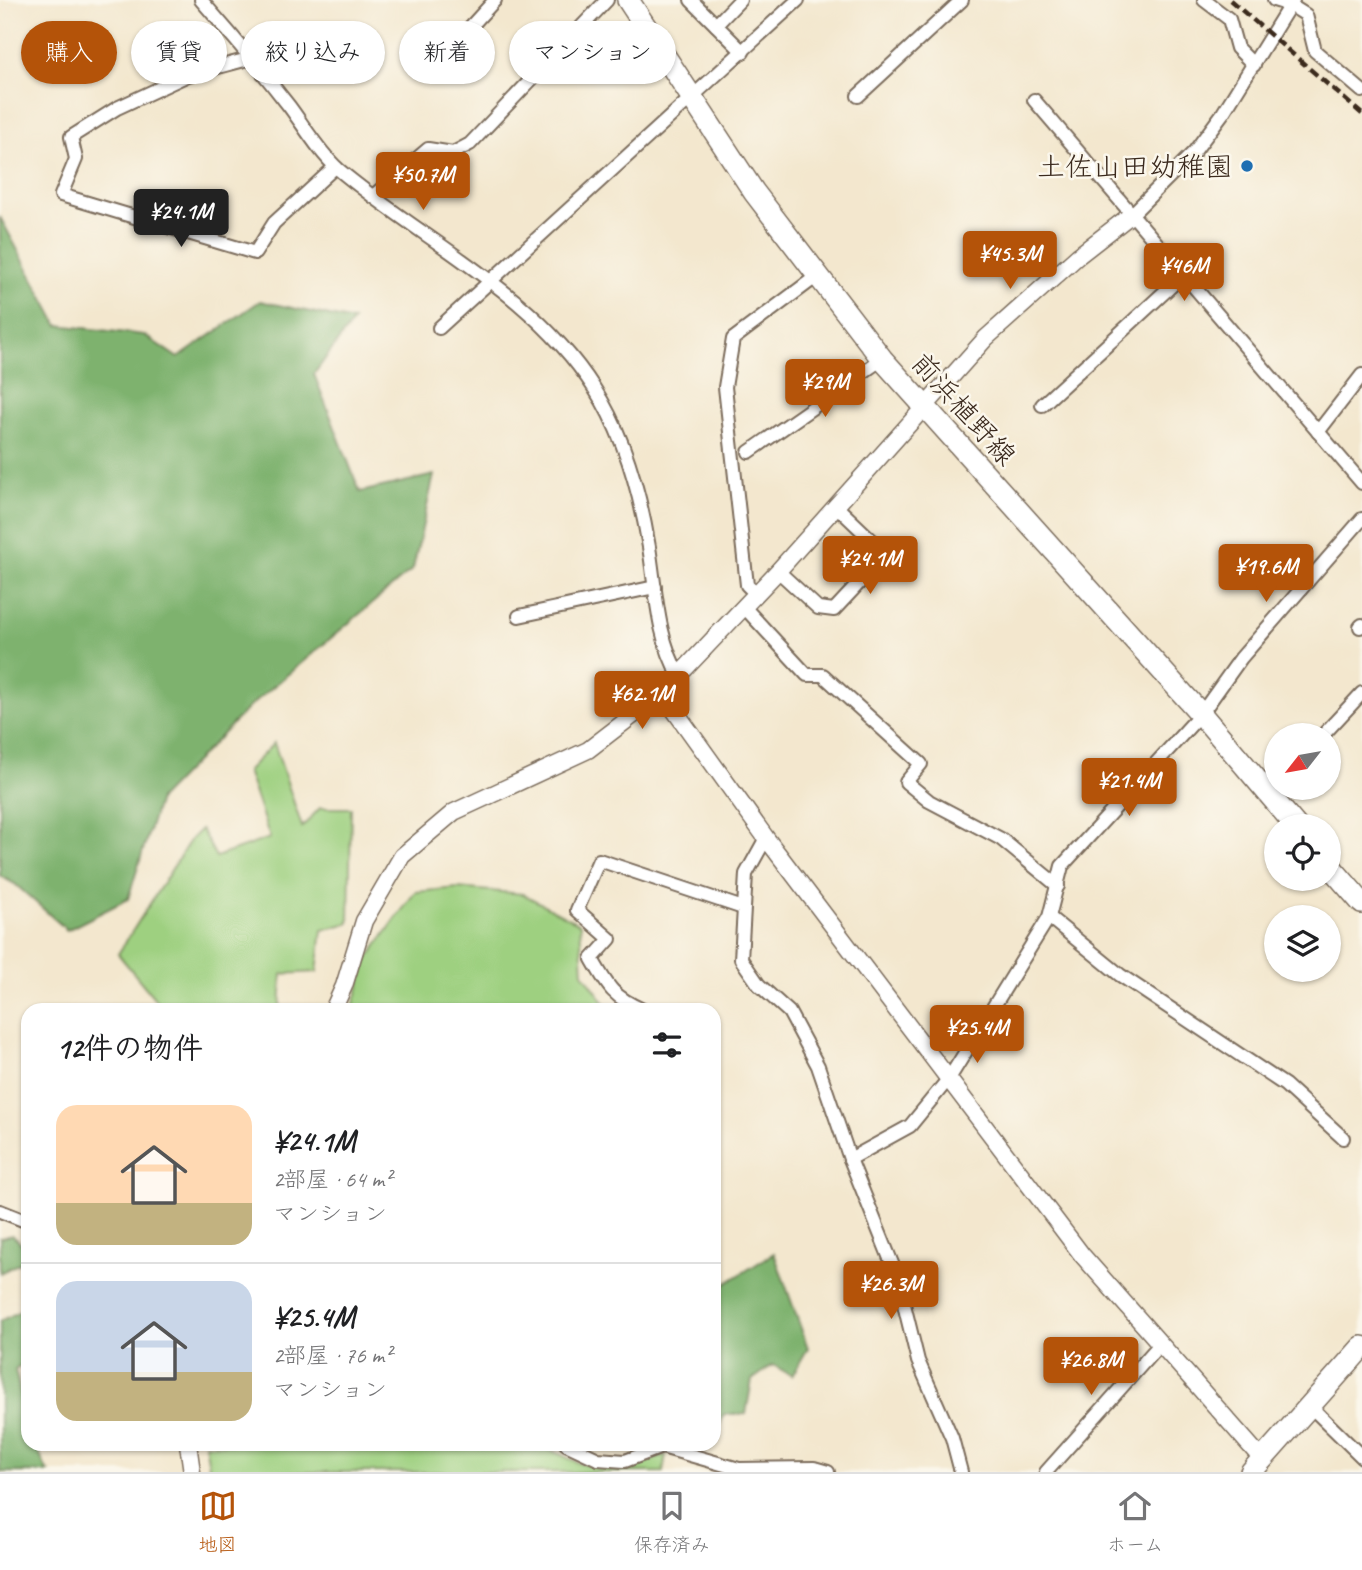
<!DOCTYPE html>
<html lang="ja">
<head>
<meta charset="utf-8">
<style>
	body { margin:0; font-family:Caveat,"Klee One",sans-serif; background:#f6f6f6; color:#202124; height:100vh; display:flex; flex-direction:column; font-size:26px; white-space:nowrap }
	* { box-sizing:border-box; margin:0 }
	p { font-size:23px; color:#757577 }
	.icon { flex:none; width:38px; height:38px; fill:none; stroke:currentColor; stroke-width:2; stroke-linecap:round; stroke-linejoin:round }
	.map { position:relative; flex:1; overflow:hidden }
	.drawer { position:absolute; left:21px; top:1003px; width:700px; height:448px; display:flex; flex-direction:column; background:#fff; border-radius:21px; box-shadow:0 2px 5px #0004 }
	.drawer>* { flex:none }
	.banner { position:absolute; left:21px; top:21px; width:700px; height:63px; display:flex; gap:14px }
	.needle { width:46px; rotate:239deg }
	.buttons { position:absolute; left:1264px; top:723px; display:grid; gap:14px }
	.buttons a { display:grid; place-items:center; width:77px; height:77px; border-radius:50%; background:#fff; box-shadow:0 2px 5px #0004; font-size:35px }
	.price { position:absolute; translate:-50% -60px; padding:0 16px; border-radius:7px; background:#b45309; color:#fff; font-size:23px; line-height:46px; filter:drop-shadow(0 2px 4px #0008) }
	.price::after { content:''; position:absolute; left:50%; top:42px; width:21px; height:16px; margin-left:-10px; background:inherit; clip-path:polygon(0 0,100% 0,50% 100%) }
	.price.on { background:#222; color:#fff }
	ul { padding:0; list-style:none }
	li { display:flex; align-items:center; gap:21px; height:175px; padding:0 35px }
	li+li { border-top:2px solid #e0e0e0 }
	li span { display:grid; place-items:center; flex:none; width:196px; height:140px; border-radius:21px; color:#555 }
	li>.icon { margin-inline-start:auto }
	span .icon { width:84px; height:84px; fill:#fffc; stroke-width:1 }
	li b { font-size:30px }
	h2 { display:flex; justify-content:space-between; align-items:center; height:84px; padding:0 35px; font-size:30px }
	.tag { padding:0 24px; border-radius:32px; background:#fff; box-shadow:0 2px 5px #0004; font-size:24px; line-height:63px }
	.tag.on { background:#b45309; color:#fff }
	.tab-bar { display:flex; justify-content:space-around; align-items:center; height:98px; border-top:2px solid #e0e0e0; background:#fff; font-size:19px; color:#757577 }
	.tab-bar a { display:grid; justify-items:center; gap:4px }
	.tab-bar .on { color:#b45309 }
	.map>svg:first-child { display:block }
</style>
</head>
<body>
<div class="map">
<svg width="1362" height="1472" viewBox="0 0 1362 1472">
	<rect width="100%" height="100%" fill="#fbf7ec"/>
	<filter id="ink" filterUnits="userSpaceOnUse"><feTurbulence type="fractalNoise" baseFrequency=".0143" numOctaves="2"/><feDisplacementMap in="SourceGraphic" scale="14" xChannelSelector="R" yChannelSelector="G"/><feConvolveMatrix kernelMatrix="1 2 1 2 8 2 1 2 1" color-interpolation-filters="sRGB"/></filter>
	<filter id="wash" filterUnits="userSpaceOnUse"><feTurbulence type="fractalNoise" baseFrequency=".00686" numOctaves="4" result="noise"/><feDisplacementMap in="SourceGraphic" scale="28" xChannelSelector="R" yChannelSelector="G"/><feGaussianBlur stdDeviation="1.57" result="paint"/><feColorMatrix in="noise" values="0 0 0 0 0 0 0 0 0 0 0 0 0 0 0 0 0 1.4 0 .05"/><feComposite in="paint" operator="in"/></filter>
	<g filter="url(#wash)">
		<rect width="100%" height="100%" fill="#f3e7ce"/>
		<!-- green -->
		<g fill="#9ed080" stroke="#6c7d4f" stroke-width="2">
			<polygon points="274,743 302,827 320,808 351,808 349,923 322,930 317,972 282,974 280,1010 164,1010 118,954 191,839 201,829 216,857 270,838 247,771"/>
			<polygon points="458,888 523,894 580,924 583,973 610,1010 352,1010 368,958 415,892"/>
			<polygon points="205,1444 537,1444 581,1464 628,1469 666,1455 663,1472 210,1472"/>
		</g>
		<!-- forest -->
		<g fill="#7eb26e" stroke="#5c6e46" stroke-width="2">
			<polygon points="0,217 58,325 144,335 178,358 260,301 353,321 314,374 360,492 434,475 413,569 249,707 159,799 128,899 67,930 15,884 0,876"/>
			<polygon points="12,1235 28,1250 28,1259 0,1273 0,1238"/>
			<polygon points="774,1253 808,1348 792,1376 773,1365 752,1380 746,1414 724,1414 714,1440 714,1291"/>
			<polygon points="28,1307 28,1361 15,1370 28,1425 28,1444 35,1444 47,1471 50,1472 0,1472 0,1321"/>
		</g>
	</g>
	<g filter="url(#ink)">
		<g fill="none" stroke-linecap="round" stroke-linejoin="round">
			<defs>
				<g id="minor">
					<path d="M201,0C232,35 261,70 289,106C304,126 319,152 338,169C423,241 532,291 594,388C624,434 640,493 649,547C656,589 657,638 679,675"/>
					<polyline points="691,0 743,52"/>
					<polyline points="1204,0 1229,19 1237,48 1254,65"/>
					<polyline points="1274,0 1290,5 1306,15 1315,51 1362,91"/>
					<polyline points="716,25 740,0"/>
					<polyline points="457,54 452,47 495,0"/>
					<polyline points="252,58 188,75 117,108 71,137 76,159 61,195 255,253 274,223 335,167"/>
					<polyline points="858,96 962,0"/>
					<polyline points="1034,100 1362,483"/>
					<polyline points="373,196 428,149 453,153 470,144 607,0"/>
					<polyline points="1132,214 1194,152 1223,113 1293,0"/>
					<polyline points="439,328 798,0"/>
					<polyline points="1042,405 1182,276"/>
					<polyline points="1318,432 1362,375"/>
					<polyline points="749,452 882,359"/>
					<polyline points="778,571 818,608 834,610 877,564 878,546 836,506"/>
					<polyline points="756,594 747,585 725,387 733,339 817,276"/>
					<polyline points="745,608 807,675 823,675 921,764 906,782 929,801 1001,839 1058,886"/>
					<polyline points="519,616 655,587"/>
					<polyline points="1360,627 1362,625"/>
					<polyline points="1323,735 1362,693"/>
					<polyline points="766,838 746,874 741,959 759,985 789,1012 818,1066 850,1159 897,1276 918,1361 952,1438 961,1472"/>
					<polyline points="1049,917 1120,975 1285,1085 1343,1138"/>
					<path d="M643,1010C613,997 608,987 592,959L610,939L577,910L599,860L743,908"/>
					<polyline points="850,1159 910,1126 950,1077 1049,917 1062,866 1201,714 1241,658 1362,519"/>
					<polyline points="0,1211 28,1222"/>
					<polyline points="1310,1406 1362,1457"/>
					<polyline points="566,1444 598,1459 625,1461 662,1447 739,1469 814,1468 828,1472"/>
					<polyline points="1046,1472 1161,1343"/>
				</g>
				<g id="tertiary">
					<polyline points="662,693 766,838 1082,1255 1262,1459"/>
					<polyline points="333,1010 344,986 364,921 402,856 454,812 588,750 662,693 778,571 986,338 1078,256 1132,214"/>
					<polyline points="188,1444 192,1472"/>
				</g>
				<g id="primary">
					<polyline points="628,0 754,192 882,359 1201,714 1296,826"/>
					<polyline points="1328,864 1362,903"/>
					<polyline points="1251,1472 1362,1347"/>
				</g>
			</defs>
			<!-- minor casing -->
			<use href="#minor" stroke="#7b6c5c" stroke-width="16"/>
			<!-- tertiary casing -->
			<use href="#tertiary" stroke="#7b6c5c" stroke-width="19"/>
			<!-- primary casing -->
			<use href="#primary" stroke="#7b6c5c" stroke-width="24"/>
			<!-- minor -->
			<use href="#minor" stroke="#fff" stroke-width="12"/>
			<!-- tertiary -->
			<use href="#tertiary" stroke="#fff" stroke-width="16"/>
			<!-- primary -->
			<use href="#primary" stroke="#fff" stroke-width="21"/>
			<!-- rail -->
			<polyline stroke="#3b2a1e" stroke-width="4.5" stroke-dasharray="10 5" stroke-linecap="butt" points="1230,0 1362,114"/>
		</g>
	</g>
	<!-- markers -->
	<circle fill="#1f6fb2" stroke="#fbf7ec" stroke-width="2.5" cx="1247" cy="166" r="7"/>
	<g text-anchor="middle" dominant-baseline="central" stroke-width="5" stroke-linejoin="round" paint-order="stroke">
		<!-- poi labels -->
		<g font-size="28" fill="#3b2a1e" stroke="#fbf7ec" text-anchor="end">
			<text x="1233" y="166">土佐山田幼稚園</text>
		</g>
		<!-- street labels -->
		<g font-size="28" fill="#3b2a1e" stroke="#fbf7ec">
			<text transform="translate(964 409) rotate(48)">前浜植野線</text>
		</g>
	</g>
</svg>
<div class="buttons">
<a><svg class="needle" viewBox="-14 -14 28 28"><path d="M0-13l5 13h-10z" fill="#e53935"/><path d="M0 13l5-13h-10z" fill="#757577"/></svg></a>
<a><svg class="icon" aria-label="locate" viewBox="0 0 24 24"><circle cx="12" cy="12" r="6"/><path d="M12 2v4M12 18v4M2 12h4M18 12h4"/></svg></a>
<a><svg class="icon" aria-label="layers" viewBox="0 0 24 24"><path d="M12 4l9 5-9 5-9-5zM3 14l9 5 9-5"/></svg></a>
</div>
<b class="price" style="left:423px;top:212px">¥50.7M</b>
<b class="price on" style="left:181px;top:249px">¥24.1M</b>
<b class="price" style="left:1010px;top:291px">¥45.3M</b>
<b class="price" style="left:1184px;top:303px">¥46M</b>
<b class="price" style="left:825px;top:419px">¥29M</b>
<b class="price" style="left:870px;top:596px">¥24.1M</b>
<b class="price" style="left:1266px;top:604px">¥19.6M</b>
<b class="price" style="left:642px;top:731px">¥62.1M</b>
<b class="price" style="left:1129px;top:818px">¥21.4M</b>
<b class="price" style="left:977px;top:1065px">¥25.4M</b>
<b class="price" style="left:891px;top:1321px">¥26.3M</b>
<b class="price" style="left:1091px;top:1397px">¥26.8M</b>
<div class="banner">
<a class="tag on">購入</a>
<a class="tag">賃貸</a>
<a class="tag">絞り込み</a>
<a class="tag">新着</a>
<a class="tag">マンション</a>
</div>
<section class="drawer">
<h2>12件の物件<svg class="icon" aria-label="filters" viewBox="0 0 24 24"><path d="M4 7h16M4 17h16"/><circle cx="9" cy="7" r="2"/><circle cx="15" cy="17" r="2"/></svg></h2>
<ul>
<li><span style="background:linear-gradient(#ffd9b3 70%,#c2b280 0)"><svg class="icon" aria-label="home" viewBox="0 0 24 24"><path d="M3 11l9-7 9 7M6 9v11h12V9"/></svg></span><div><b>¥24.1M</b><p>2部屋 · 64 m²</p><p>マンション</p></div></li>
<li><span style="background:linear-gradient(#c9d6e8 65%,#c2b280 0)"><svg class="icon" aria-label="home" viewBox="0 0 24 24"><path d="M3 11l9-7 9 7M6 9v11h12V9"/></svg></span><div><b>¥25.4M</b><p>2部屋 · 76 m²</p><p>マンション</p></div></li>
</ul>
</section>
</div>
<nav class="tab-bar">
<a class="on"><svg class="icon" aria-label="map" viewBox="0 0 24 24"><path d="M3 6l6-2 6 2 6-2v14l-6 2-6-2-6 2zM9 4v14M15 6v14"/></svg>地図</a>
<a><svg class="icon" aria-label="saved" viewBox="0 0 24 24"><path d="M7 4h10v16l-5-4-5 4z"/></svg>保存済み</a>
<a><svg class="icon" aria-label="home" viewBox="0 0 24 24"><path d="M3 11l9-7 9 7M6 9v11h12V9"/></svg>ホーム</a>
</nav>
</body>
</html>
